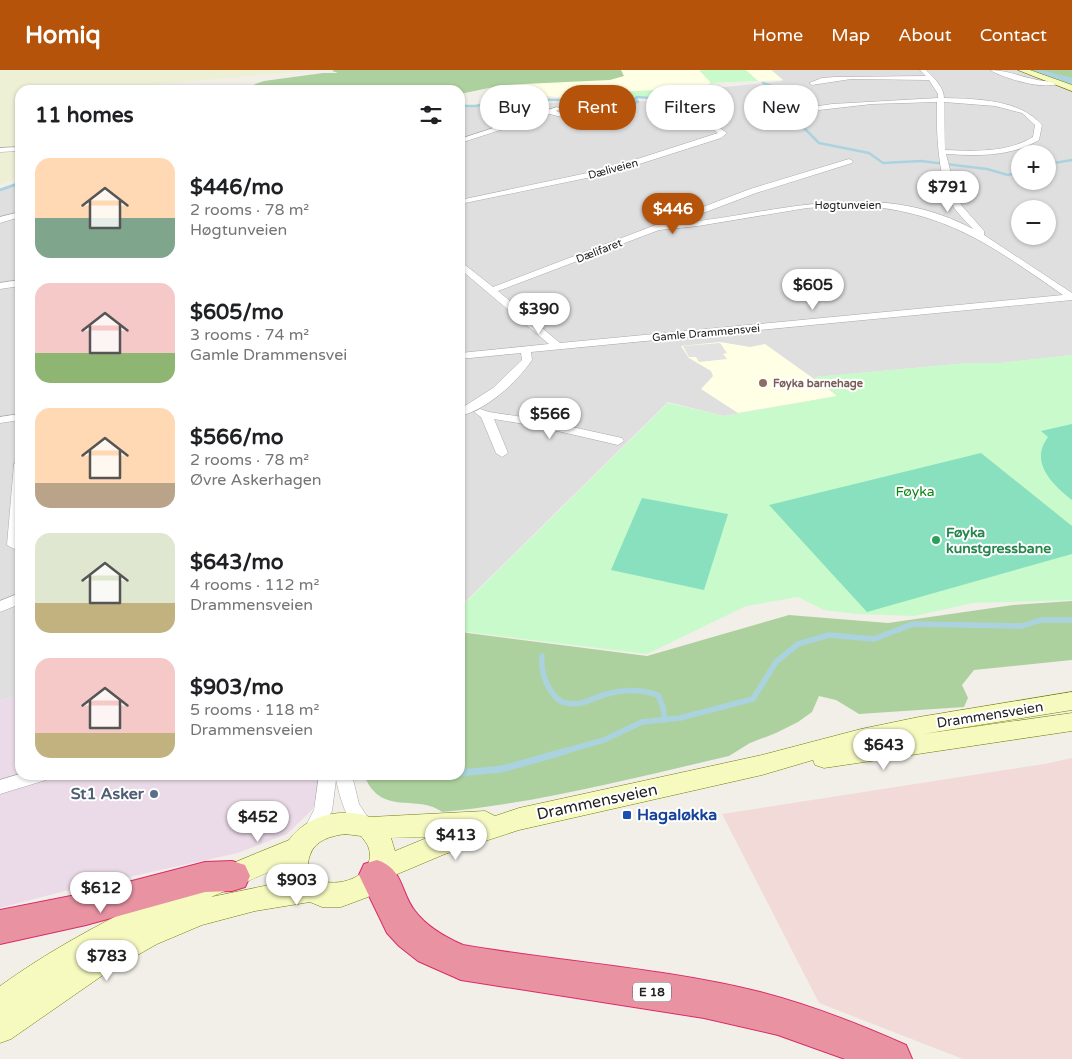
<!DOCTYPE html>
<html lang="en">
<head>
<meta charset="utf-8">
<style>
	body { margin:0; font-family:"Varela Round",sans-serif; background:#f2f2f2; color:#202124; height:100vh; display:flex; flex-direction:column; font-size:19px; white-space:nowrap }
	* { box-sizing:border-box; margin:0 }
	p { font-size:16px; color:#757577 }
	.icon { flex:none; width:28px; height:28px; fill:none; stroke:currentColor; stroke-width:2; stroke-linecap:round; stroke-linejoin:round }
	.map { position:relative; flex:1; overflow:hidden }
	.sheet { position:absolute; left:15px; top:15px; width:450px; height:695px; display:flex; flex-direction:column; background:#fff; border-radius:15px; box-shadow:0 1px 4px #0004 }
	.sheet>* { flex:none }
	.top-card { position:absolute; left:480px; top:15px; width:475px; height:45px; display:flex; gap:10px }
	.buttons { position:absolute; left:1011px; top:75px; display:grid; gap:10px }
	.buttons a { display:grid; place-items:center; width:45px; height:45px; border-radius:50%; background:#fff; box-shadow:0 1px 4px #0004; font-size:25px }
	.price { position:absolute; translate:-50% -42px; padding:0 11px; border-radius:18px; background:#fff; color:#222; font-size:16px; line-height:32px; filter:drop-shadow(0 1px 2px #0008) }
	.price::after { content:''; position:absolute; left:50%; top:30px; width:15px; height:11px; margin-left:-8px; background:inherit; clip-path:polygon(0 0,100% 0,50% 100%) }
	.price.active { background:#b45309; color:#fff }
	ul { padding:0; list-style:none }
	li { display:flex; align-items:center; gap:15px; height:125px; padding:0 20px }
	li span { display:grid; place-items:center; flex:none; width:140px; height:100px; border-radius:15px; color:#555 }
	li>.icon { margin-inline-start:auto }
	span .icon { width:60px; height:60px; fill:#fffc; stroke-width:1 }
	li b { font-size:21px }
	h2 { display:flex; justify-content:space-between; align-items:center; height:60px; padding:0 20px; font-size:21px }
	.pill { padding:0 18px; border-radius:22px; background:#fff; box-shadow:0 1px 4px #0004; font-size:18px; line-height:45px }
	.pill.active { background:#b45309; color:#fff }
	header { display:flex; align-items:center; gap:30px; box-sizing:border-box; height:70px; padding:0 25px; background:#b45309; color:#fff }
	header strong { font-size:24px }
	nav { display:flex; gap:28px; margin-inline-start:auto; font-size:18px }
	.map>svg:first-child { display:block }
</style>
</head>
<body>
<header>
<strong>Homiq</strong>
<nav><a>Home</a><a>Map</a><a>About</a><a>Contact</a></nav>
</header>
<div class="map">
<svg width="1072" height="989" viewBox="0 0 1072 989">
	<rect width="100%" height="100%" fill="#f2efe9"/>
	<!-- residential -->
	<g fill="#e0dfdf" fill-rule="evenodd">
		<path d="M772,0H1030L1039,5L1072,15V285L1000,293H968L815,307L838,326L724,346L668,332L460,537V39L481,34L698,30L715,18L783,11ZM1020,84H1048V111H1020ZM1020,139H1048V166H1020Z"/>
		<polygon points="20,114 20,624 0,631 0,122"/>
	</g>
	<!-- commercial -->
	<polygon fill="#f2dad9" points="1072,688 1072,989 963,989 819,933 722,744 1044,694"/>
	<!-- industrial -->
	<polygon fill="#ebdbe8" points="20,624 20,705 318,705 320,709 319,727 312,740 287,764 238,783 61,822 0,838 0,631"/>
	<!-- education -->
	<g fill="#ffffe5">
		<polygon points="602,0 771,0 783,10 710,13 694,26 581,30 491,19 561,5"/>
		<polygon points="720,272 750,277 765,274 838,326 738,343 701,319 713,306 711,301 689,288 681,276"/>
	</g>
	<!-- farmland -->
	<g fill="#eef0d5">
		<polygon points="0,0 315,0 162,14 151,16 148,20 20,20 20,78 0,79"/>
		<polygon points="20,79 20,107 0,115 0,81"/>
	</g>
	<!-- forest -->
	<g fill="#add19e">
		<polygon points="334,0 621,0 624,6 610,10 503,15 460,24 460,20 250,20 255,14 264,11 323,3 338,3 332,1"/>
		<polygon points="1030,0 1072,0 1072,15 1039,5"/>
		<path d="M1072,531V590L974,600L962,615L968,628L964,637L859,644L836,630L819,626L812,642L798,652L776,663L750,673L729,686C634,708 539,733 442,742C418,723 381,748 364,705H460V562L647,586L789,545L888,553L1013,535Z"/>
	</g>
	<!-- park -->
	<g fill="#c8facc">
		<polygon points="699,0 746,0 758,11 711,13"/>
		<polygon points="655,20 661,26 582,29 579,24"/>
		<polygon points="1072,285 1072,530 973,533 915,546 856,544 824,540 798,527 746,536 647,584 460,561 460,538 668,333 724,346 837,326 814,307 969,293 1000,293"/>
	</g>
	<!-- pitch -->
	<g fill="#88e0be">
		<path d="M1072,354V430C1052,414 1029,392 1048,367L1041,361Z"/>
		<polygon points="981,383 1072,456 1072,484 867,542 769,435"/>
		<polygon points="642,428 728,444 704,520 611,500"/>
	</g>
	<!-- parking -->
	<polygon fill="#e2e2e2" points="720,273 727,283 723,284 727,289 699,292 696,287 689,287 683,276"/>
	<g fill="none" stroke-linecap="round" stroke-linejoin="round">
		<!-- stream-far3 -->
		<g stroke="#aad3df" stroke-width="2.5">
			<polyline points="763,13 792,23 804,36"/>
			<polyline points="460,36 476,36 502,29 612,31 619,34 638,32 635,28 637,27 679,30 712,22 709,20 712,16"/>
			<polyline points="801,44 798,50 799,53 819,73 869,83 883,93 921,91 987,99 1008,105 1020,102"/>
			<polyline points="1048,94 1072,90"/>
		</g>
		<!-- stream-far2 -->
		<polyline stroke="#aad3df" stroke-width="3" points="0,120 20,113"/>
		<!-- stream-far1 -->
		<g stroke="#aad3df" stroke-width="5.5">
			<path d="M542,586C540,601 548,624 562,632C580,638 591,628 607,624C624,619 642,620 658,625L663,637L665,650"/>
			<polyline points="562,682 604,670 642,652 680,648 753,629 776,592 798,574 829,565 874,569 913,554 1022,556 1041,550 1072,550"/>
		</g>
		<!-- stream -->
		<polyline stroke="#aad3df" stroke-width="7" points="460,703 502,699 566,681"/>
		<!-- river -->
		<polygon fill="#aad3df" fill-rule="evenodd" points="1026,0 1043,0 1072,8 1072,16 1039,9"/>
		<defs>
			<g id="minor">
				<path d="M920,0H926C934,8 944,17 944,28C977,29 1019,29 1042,55L1039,70C1010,87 978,86 946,84L957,127L962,136L984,161V165L1072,223V230L531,282L532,290C516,313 488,339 460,346V339L493,318L522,290L521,283L460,289V283L549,274L460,199V191L493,217L750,119L849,89L853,91L852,93L756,123L674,154C777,144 873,106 973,159C967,152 960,146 955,139C938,115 936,60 937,32L872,34L775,45L772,43L832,34L938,28V24L929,10L851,9L812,15L809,13L822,8L835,7L926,6ZM944,32L995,36L1022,43L1035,55L1033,67C1006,83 976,81 945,80ZM854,135C946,141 989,174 1063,225L560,273L498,221L659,160L698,156L807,138Z"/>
				<path d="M990,0C1013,0 1032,13 1056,11L1059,13C1045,21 1003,8 990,0Z"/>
				<polygon points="557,37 560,39 556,41 603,55 600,57 550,44 460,73 460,69"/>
				<polygon points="688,39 692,39 727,63 721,68 611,103 460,134 460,130 606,99 718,63 688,41"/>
				<polygon points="20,77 20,81 0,82 0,78"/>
				<polygon points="20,142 20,147 0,153 0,147"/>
				<polygon points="20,210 20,216 0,219 0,213"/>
				<polygon points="480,339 489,342 536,349 622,368 624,371 618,375 536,356 494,349 508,383 502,387 496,383 481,347 474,342"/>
				<polygon points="20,344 20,350 0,353 0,347"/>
				<polygon points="20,390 20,476 14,479 7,475 14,394"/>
				<polygon points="20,523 20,534 0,542 0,531"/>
				<polygon points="20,704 20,705 49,705 46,710 0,724 0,710"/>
				<path d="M319,705H352L359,734L373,755L370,760C349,768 340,726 336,710L332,741L317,768L311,771L305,768L302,763L314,740Z"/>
			</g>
			<g id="secondary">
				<polygon points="1018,0 1030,0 1072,15 1072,21"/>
				<path d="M1072,622V640L923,664L1072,643V661L824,698L815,695L813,690L762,705L519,760L445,784L388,808L383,816L368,827L341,837H322L310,832L255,841L202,855L157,874L106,903L11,969L0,973V916C89,852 188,811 289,770C307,745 342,737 370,747L485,741L495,746L519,738L762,685L861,659L919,647ZM345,764L361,766C363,769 368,774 369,779C379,819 295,826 310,785C315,770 331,766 345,764ZM429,767L395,781L391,768ZM283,796L288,811L211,827Z"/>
			</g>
			<g id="motorway">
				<path d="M377,790C404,799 400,822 415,841C427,857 445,867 463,875C561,892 663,898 760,922C810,935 859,954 906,975L912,989H845L778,965L704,948L461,910L418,891L399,876L387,863L359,805L364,794Z"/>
				<polygon points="232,791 245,795 250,806 245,817 232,821 205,822 86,855 0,874 0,840 86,823 205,792"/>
			</g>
		</defs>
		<!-- minor casing -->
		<use href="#minor" stroke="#a9a9a9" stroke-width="1"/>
		<!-- secondary casing -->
		<use href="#secondary" stroke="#707d05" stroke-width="1"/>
		<!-- motorway casing -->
		<use href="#motorway" stroke="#dc2a67" stroke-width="2"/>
		<!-- minor -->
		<use href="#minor" fill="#fff" fill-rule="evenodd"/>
		<!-- secondary -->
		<use href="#secondary" fill="#f7fabf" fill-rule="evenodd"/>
		<!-- motorway -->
		<use href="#motorway" fill="#e892a2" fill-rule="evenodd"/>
	</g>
	<!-- markers -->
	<circle fill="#8d6e63" stroke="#fff" stroke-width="2" cx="763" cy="313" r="5"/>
	<circle fill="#2e9e5b" stroke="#fff" stroke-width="2" cx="936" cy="470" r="5"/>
	<circle fill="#5c6f8a" stroke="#fff" stroke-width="2" cx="154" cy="724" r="5"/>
	<rect fill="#1a4fb4" stroke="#fff" stroke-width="2" x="622" y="740" width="10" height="10" rx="2.5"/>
	<g text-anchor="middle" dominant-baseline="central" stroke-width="4" stroke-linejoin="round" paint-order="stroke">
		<!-- far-street labels -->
		<g font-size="11" fill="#222" stroke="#fff">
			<text transform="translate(613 99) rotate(-15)">Dæliveien</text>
			<text x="848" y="135">Høgtunveien</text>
			<text transform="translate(599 181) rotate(-21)">Dælifaret</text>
			<text transform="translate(706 263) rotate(-5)">Gamle Drammensvei</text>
		</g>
		<!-- far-education labels -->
		<g font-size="11" font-weight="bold" fill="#785e54" stroke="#fff" text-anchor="start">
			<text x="773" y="313">Føyka barnehage</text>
		</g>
		<!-- shield labels -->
		<rect fill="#fff" stroke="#646464" stroke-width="1" x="633" y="912.5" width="38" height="19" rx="4"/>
		<g font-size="12" font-weight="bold" fill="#222">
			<text x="652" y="922">E 18</text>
		</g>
		<!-- park labels -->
		<g font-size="14" fill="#0c8416" stroke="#fff">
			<text x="915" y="421">Føyka</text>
		</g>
		<!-- leisure labels -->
		<g font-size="14" font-weight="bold" fill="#27864d" stroke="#fff" text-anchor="start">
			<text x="946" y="462">Føyka<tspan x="946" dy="16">kunstgressbane</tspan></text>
		</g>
		<!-- street labels -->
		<g font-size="14" fill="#222" stroke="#fff">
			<text transform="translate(990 645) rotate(-9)">Drammensveien</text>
		</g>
		<!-- near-service labels -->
		<g font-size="16" font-weight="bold" fill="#4e5e75" stroke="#fff" text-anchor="end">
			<text x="144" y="724">St1 Asker</text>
		</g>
		<!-- near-street labels -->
		<g font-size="16" fill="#222" stroke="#fff">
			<text transform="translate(597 732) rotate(-12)">Drammensveien</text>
		</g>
		<!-- near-transit labels -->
		<g font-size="16" font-weight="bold" fill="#164399" stroke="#fff" text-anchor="start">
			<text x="637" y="745">Hagaløkka</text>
		</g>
	</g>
</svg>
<div class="buttons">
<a>+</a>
<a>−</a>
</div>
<b class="price" style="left:948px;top:143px">$791</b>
<b class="price active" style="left:673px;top:165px">$446</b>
<b class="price" style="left:813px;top:241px">$605</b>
<b class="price" style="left:539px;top:265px">$390</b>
<b class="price" style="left:550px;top:370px">$566</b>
<b class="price" style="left:884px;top:701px">$643</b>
<b class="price" style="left:258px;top:773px">$452</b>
<b class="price" style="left:456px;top:791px">$413</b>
<b class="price" style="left:297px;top:836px">$903</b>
<b class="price" style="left:101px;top:844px">$612</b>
<b class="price" style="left:107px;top:912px">$783</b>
<div class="top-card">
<a class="pill">Buy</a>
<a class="pill active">Rent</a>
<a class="pill">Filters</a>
<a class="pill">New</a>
</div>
<section class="sheet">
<h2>11 homes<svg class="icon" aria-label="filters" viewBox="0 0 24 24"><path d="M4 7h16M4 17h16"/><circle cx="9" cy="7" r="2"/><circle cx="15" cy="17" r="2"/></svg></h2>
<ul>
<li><span style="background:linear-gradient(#ffd9b3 60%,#7fa58c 0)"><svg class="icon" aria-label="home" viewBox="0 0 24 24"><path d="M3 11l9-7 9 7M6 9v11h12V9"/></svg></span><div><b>$446/mo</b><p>2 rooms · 78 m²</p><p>Høgtunveien</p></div></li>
<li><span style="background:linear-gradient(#f6c9c9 70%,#8fb573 0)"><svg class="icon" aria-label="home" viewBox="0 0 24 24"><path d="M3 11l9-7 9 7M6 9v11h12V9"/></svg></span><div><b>$605/mo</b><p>3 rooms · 74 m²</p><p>Gamle Drammensvei</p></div></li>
<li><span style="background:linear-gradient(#ffd9b3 75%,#b9a48a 0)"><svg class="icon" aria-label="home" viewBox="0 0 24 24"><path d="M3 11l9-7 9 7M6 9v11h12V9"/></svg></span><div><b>$566/mo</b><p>2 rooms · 78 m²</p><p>Øvre Askerhagen</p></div></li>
<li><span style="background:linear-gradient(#dfe7d0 70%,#c2b280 0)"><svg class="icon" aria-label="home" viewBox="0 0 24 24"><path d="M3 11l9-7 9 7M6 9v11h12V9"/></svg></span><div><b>$643/mo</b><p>4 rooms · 112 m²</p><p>Drammensveien</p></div></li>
<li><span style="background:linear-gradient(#f6c9c9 75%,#c2b280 0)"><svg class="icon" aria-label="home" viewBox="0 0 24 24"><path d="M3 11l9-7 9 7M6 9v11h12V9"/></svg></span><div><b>$903/mo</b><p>5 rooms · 118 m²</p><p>Drammensveien</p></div></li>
</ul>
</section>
</div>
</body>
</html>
